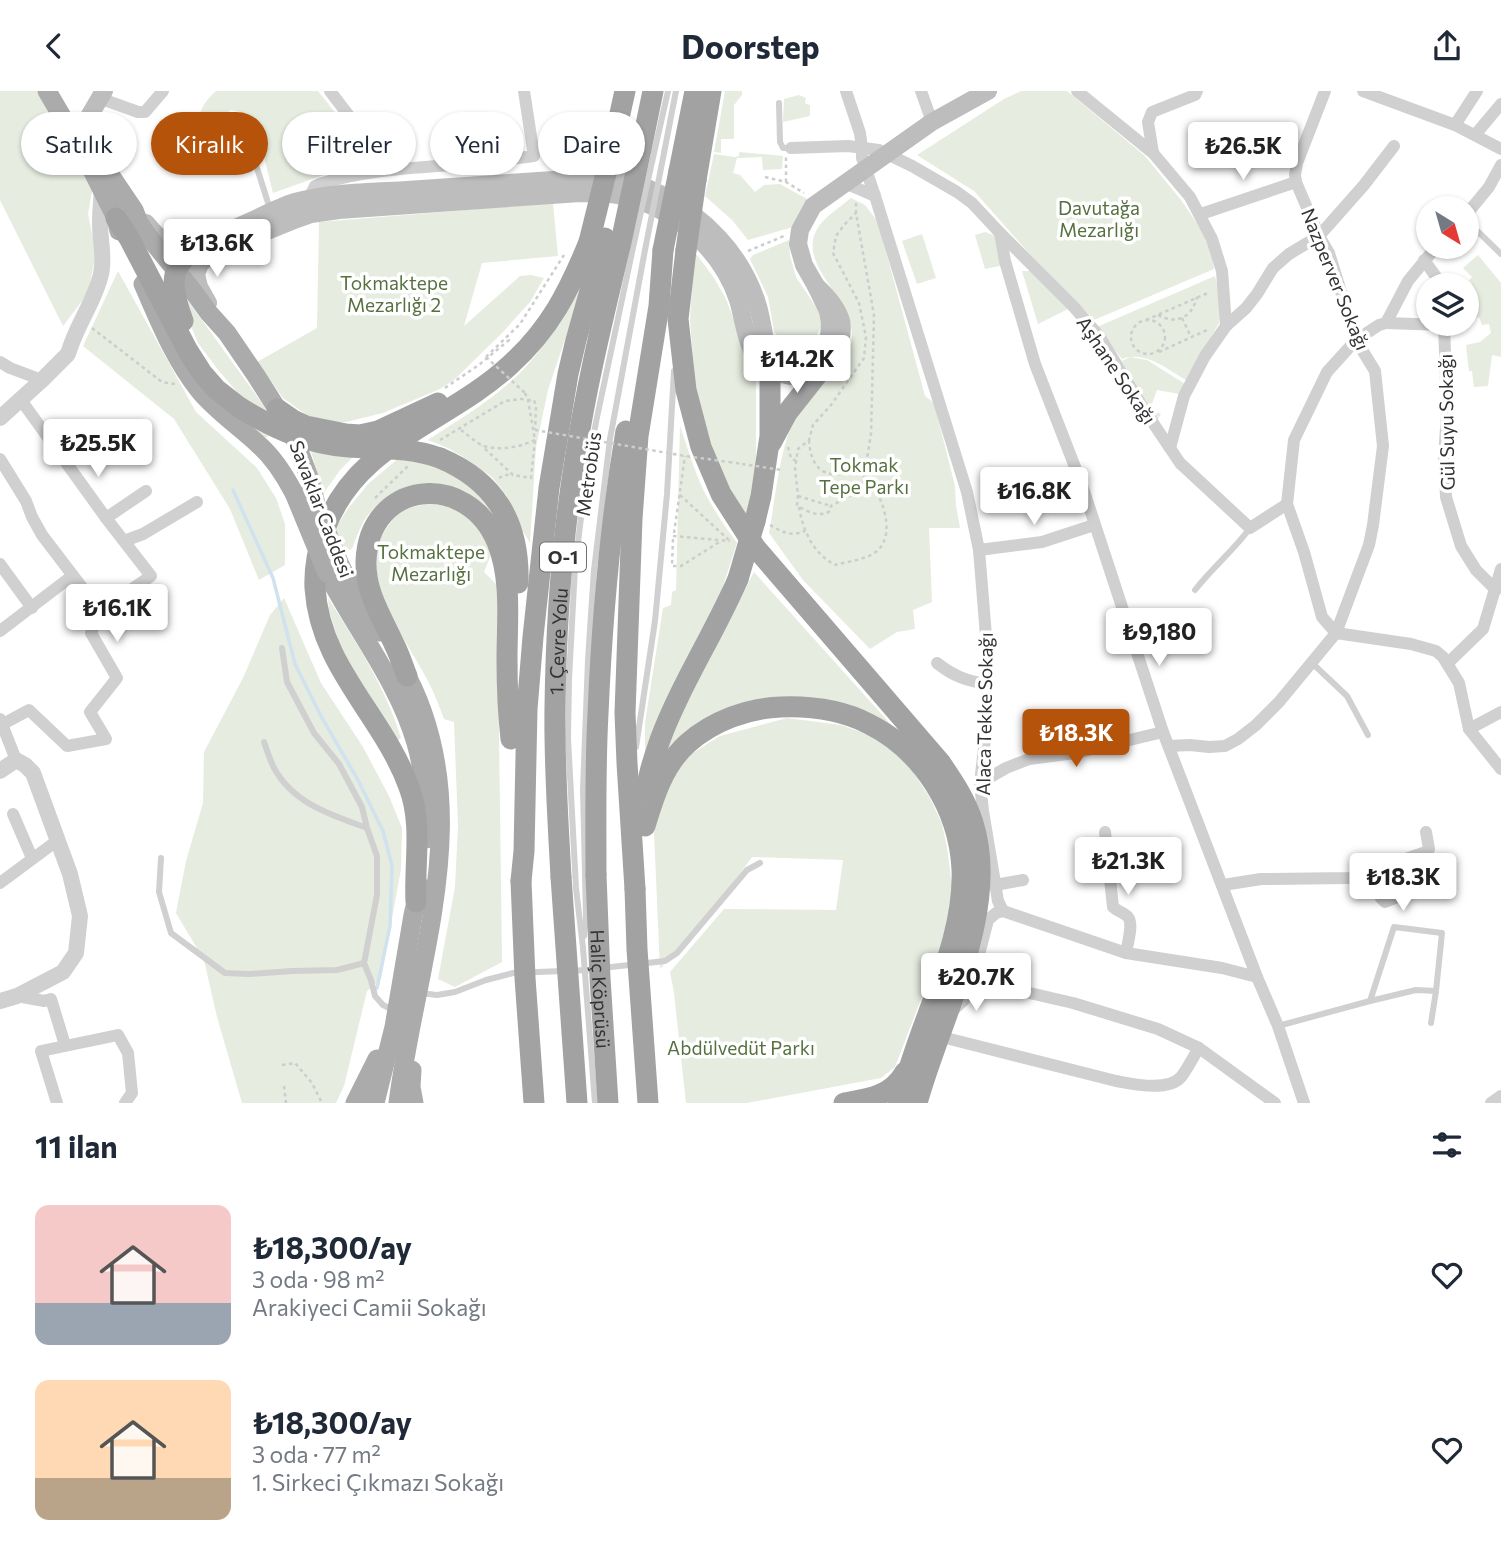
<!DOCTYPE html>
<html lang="tr">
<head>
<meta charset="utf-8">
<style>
	body { margin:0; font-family:Commissioner,sans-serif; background:#f6f6f7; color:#1f2937; height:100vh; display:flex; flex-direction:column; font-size:26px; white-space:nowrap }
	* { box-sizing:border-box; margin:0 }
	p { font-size:23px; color:#747a83 }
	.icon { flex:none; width:38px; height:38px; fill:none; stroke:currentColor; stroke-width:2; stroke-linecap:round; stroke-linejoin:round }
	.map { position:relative; height:1012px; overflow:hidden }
	.panel { display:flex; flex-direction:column; background:#fff; flex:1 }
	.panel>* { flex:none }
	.top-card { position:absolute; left:21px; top:21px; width:700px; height:63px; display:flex; gap:14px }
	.needle { width:46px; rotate:143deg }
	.fabs { position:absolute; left:1416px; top:105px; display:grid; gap:14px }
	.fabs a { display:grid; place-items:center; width:63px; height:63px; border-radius:50%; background:#fff; box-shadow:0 2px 5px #0004; font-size:35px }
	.price { position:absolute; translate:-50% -60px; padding:0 16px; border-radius:7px; background:#fff; color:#222; font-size:23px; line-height:46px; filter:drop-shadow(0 2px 4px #0008) }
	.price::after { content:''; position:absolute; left:50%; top:42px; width:21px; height:16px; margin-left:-10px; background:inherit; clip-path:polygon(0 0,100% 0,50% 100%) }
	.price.current { background:#b45309; color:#fff }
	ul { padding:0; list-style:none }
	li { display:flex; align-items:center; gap:21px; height:175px; padding:0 35px }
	li span { display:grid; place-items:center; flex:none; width:196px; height:140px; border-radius:14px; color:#555 }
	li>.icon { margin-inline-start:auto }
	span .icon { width:84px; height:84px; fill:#fffc; stroke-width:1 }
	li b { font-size:30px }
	h2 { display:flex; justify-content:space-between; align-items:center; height:84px; padding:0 35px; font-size:30px }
	.chip { padding:0 24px; border-radius:32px; background:#fff; box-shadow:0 2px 5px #0004; font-size:24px; line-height:63px }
	.chip.current { background:#b45309; color:#fff }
	header { display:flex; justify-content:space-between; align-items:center; height:91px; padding:0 35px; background:#fff; font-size:32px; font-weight:700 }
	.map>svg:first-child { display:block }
</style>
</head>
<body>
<header><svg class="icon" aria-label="back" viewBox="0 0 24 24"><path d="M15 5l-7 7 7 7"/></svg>Doorstep<svg class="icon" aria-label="share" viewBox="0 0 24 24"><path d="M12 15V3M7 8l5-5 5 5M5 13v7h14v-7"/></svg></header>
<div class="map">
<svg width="1501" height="1012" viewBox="0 0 1501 1012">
	<rect width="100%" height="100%" fill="#fff"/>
	<!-- green -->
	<g fill="#e6ecdf">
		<polygon points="0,0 37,0 93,95 88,123 96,162 88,202 63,235 0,109"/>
		<path d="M216,0H318L371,67L273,102L256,34L244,22L231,19C219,27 215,30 216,45L193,54C195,34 199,14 216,0Z"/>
		<polygon points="725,0 742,0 742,4 734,14 734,48 721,48 721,62 714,61"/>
		<polygon points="1021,0 1067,0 1145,65 1181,109 1211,153 1214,178 1094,229 1035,169 974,100 917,64 1004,8"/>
		<polygon points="799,4 806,7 805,11 806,13 810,14 810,25 783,31 784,8"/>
		<polygon points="739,61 783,65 782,78 763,79 762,66 737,67 733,82 740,84 755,101 764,94 780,93 807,108 793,136 748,149 732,129 705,105 714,63 735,66 739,65"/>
		<path d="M851,107L865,114L878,131L925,305L934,312L955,395L956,415L960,437H929L932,511L913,519L915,538L897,541L870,558L803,489L769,442C775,411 781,343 800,319C815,299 850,273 852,246C854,207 793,172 819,135C826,125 842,115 851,107Z"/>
		<polygon points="553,112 558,165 482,172 464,235 520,185 531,184 544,187 530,211 502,242 454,289 440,298 383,322 346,331 331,331 308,325 283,307 257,271 317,237 319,131"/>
		<polygon points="985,141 998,146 1003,176 999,175 985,178 975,144"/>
		<polygon points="922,143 936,187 917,193 902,150"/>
		<polygon points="789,149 790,165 796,186 820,222 822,233 816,246 806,254 787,253 779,248 774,240 768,206 750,168 753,164"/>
		<polygon points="694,160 714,187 726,208 756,288 756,372 746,427 723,390 696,308 690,229"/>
		<polygon points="1478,164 1501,192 1501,266 1492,264 1488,295 1474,296 1472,280 1469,280 1466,254 1480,251 1491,242 1489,233 1482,234 1479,226 1467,230 1467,212 1475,203 1469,195 1472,193 1469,189 1472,186 1463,177"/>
		<polygon points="118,180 196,321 257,377 276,407 285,433 285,474 259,489 230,418 174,328 83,255"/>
		<polygon points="1022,180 1031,180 1068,218 1038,233"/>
		<path d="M1215,185L1221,211L1219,232L1186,289C1167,278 1145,259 1122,268L1097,236Z"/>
		<path d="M585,188L548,299L536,356L530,452L504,407L507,405L492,386L465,367L450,358L428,349C455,331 484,314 508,293C542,264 563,225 585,188Z"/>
		<polygon points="181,200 264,315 270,327 271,343 267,346 260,346 241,330 250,316 219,280 198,252 180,208"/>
		<polygon points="1130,266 1147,269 1185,293 1179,303 1157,299 1150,318 1161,323 1156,331 1122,270"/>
		<path d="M680,335C688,358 695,383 706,404C715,421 726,437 737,452L722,498L645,669V632L663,517L671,514L672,501L676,499Z"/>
		<polygon points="311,360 356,363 341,378 323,403"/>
		<path d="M400,366H410L458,383L493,419L491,421C456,384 401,382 368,424C360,434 357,446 352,458L344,460L335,438L347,419L368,393Z"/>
		<path d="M435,413L452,416L473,426L492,461L484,481L497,494L502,871L455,896L438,888L455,796L458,735L454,631L444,628C439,615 434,601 427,588C405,546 353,482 388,435C401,417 414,414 435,413Z"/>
		<polygon points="754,481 894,637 805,607 666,662 685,616"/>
		<polygon points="284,507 321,592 363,656 389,705 402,737 401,778 381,888 367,900 344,995 336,1012 242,1012 217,926 204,869 176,822 186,770 203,712 204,661 243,587 270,524"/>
		<path d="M328,507C356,551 386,597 401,647L398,649L345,571L329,519Z"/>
		<polygon points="787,627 841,634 878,647 910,676 930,707 942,733 947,756 953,804 946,843 895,976 881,987 747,1012 686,1012 674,902 670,881 724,818 836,819 843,769 752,766 735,789 660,878 654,741 664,697 688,665 720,645"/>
	</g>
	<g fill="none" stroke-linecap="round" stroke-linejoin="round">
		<!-- stream -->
		<polyline stroke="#cfe2ee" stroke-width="3.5" points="233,399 273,487 295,573 322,627 358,689 383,740 392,775 390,835 377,897"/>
		<!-- path -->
		<g stroke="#cdcdcd" stroke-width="2.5" stroke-dasharray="3.5 3.5" stroke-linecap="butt">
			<polyline points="562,62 565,68 569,70 593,69"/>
			<polyline points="544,64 593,60"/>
			<polyline points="765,86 786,91 804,102"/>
			<polyline points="786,91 786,66"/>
			<path d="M856,112V122L874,224L871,343L862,398L831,415L830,420C820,427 807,421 797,414L798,405L795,377L798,358L809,349L813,334L831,314L864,267L866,246L859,212L833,162L836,145L844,134L856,122"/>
			<polyline points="748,160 784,145"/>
			<path d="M1158,224C1176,234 1192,227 1197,206"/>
			<polyline points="1182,227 1191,246"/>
			<circle cx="1148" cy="246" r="17"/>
			<polyline points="1146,229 1210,201"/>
			<polyline points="92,237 162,291 175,293"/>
			<polyline points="1159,261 1207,239"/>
			<polyline points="486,266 520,233 564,164"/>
			<polyline points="445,297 480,273 509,249 506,246"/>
			<polyline points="525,302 528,309 534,309 536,316 535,339"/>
			<path d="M461,339C468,344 476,352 484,355C501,360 520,356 535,349"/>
			<polyline points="440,349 505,310 521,308 528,309 535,349 531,387 513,384 482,355"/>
			<path d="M809,349C811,387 835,389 865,377"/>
			<polyline points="788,356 791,367 796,370"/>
			<polyline points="729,371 742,373"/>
			<polyline points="499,387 504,384 513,384"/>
			<polyline points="680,404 731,451"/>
			<polyline points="798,405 831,415"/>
			<polyline points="375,407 408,375"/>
			<path d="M799,416C803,440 813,462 835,474C849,470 866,469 877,460C894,445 885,415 875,398C873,394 868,390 864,386"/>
			<path d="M770,434C782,441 791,446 805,440"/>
			<polyline points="674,442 685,365"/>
			<polyline points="673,445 730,450"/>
			<polyline points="673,448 672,475 681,475 721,450"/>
			<polyline points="282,974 295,972 312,992 322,1012"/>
			<polyline points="284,995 286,1012"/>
		</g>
		<!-- service -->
		<g stroke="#d0d0d0" stroke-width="6">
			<polyline points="779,12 780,51 783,57 791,57"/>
			<polyline points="238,40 257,77 270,118"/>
			<polyline points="654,62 668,0"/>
			<polyline points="664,62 676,0"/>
			<polyline points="1466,129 1501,163"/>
			<path d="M1195,499C1212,477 1234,459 1250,437"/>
			<polyline points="282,557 287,591 314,642 339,673 362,716 367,737"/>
			<polyline points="1312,572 1347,605 1368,644"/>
			<path d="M264,651C267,660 270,669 274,677C294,713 331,724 367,737L377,765V804L364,872L371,889L375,905L383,914L393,919"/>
			<polyline points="636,656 655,530 667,403 674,280"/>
			<polyline points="161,767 159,801 171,842 225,882 249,883 292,880 337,879 364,872"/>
			<polyline points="584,845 586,826 583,698 588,569 594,479 610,348 645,159"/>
			<polyline points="583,857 576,797 568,647 569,588 575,476 585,394 596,331 634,152"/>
			<polyline points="602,877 665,870 677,862 747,779 760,772"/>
			<polyline points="420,902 437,904 455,901 486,889 513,882 588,879"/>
			<polyline points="1370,910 1394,836 1442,842 1436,900 1431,932"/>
			<polyline points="1278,935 1370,910 1416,899 1436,900"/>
		</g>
		<!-- minor -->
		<g stroke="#d0d0d0" stroke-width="12">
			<polyline points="330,0 382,68 386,79"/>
			<polyline points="846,0 860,42 862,57 862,67 875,105 967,401 979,459 987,557 987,631 980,692 983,720 998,810 1003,820 996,822 988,829 970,898 964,909 952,920"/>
			<polyline points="921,0 932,31"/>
			<polyline points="1077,0 1153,62 1190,106 1212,148 1222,180 1226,235"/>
			<polyline points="1363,0 1455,34 1501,58"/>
			<polyline points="99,7 138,21 145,21 163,0"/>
			<polyline points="1455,34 1477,0"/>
			<polyline points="1475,44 1501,13"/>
			<polyline points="791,57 848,55 879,59 912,75 957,101 972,112 1000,142 1073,215 1099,245 1145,320 1180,372 1250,437 1287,413"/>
			<polyline points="1153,62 1148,31 1152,21 1195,4 1197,0"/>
			<polyline points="845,92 875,105"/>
			<path d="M309,107L315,95L319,93C369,78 413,77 464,73C487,71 511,68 534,65L524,0"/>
			<polyline points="1201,123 1296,91"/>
			<polyline points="1466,124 1489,96 1501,74"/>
			<polyline points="1000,142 1005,170 1035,273 1082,394 1163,641 1257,886 1278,935 1304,1012"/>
			<polyline points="1424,169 1442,194"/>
			<polyline points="1386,232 1444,234"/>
			<polyline points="1444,233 1447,322 1444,367 1446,406 1461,455 1476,479 1496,499"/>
			<polyline points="0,271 10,277 42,289"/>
			<polyline points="1170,357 1184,305 1205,265 1226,235 1246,217 1257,203 1273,177 1289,163 1319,145 1364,94 1394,55"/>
			<polyline points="0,368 26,410 32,426 42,444 100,520"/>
			<polyline points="106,427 146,400"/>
			<polyline points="124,450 143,443 197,411"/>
			<polyline points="979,459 1042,451 1094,434"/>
			<polyline points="0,473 32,517"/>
			<polyline points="0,540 72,485"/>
			<polyline points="1336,542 1322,526 1304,461 1287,413 1294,349 1327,281 1356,249 1379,234 1386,232 1408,190 1436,156"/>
			<polyline points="1336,542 1411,553 1436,560 1443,566 1459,592 1469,638 1501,678"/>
			<path d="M937,572C953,585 967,590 987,593"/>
			<polyline points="1448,572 1483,538 1501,478"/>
			<polyline points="0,628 16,669"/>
			<polyline points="3,633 29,619 67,655 106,648 90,621 117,587 91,542 100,520 151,485 106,427 21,309"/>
			<polyline points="1469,638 1501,621"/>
			<polyline points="1169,655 1190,654 1209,656 1225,655 1238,648 1256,634 1279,611 1336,542 1369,454 1373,434 1383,355 1375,280 1356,249 1329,162 1319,145 1296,91 1295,84 1297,72 1325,0"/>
			<polyline points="980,692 1006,677 1029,668 1075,662 1163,641"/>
			<polyline points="13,723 32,767"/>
			<path d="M1105,741L1113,816C1117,820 1125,822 1128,826C1134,834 1127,853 1126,862"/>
			<polyline points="1370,780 1381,807 1385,811 1436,791 1438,788 1437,785"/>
			<polyline points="0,792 58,749"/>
			<polyline points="995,794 1023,789"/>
			<polyline points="1223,794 1261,788 1350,787 1426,761 1429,758 1426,741"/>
			<polyline points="1003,820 1126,862 1222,877 1257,886"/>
			<polyline points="972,891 995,894 1073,912 1158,938 1199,957 1275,1012"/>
			<polyline points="17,905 44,910 51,908 65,954"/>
			<path d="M938,945L1116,990C1133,993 1168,1001 1181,986C1188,977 1193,966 1199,957"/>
			<polyline points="57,1012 41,960 118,944 128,962 132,1002 125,1012"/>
			<polyline points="1491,1012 1501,1005"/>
		</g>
		<!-- tertiary -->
		<g stroke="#d0d0d0" stroke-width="16">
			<path d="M69,260C77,233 95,210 101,183C105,166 100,150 100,133C100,122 101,110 102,99"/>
			<polyline points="0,327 42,289 68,263"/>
			<polyline points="0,680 16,669 25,674 33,682 70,783 80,825 76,862 63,881 17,905 0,910"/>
		</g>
		<!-- secondary -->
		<g stroke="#bdbdbd" stroke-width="18">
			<polyline points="81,39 104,0"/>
			<path d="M146,132C151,138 157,146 165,150C197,164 264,120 295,111C331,101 370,101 407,99C471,95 534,90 598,86C607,87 617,87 625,89C638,92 649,98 660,103C705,126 740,162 756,209C764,232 765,256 770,279"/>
			<path d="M208,212L199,196L196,183L200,173L205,168L222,158L297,128L311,123L339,119L580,102C595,102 609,102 623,105C674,117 722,159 738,209C745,231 746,268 771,279C798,292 826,284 838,256C841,248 843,239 841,230C837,216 827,205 816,195"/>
			<polyline points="765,249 782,262 792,266 805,265 822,258 829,246 830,232 828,220 816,195 804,174 798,153 800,139 813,115 932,31 988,0"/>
		</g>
		<!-- primary -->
		<g stroke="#ababab" stroke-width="19">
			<polyline points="47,0 84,63 116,127 119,140"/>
			<polyline points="92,57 134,119 139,132 148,145 193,200 209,222 227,242 257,286 293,343 310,389"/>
			<path d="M143,193C159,229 174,268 199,299C216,320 239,335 259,354C274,367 285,385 294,402"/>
			<polyline points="341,476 354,501 380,541"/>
			<path d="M327,482C356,539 398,590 416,652C425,683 426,715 426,748"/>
			<polyline points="412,979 411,996 414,1012"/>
			<polyline points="355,1012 377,968"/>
			<polyline points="375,1012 394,936 413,824 420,795"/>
			<path d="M398,1012C417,864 482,713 400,572"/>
		</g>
		<!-- trunk -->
		<g stroke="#a2a2a2" stroke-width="21">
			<polyline points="613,54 625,0"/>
			<polyline points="641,58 653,0"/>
			<polyline points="679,80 695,0"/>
			<polyline points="696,89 711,0"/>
			<polyline points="116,127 129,147 188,260 202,282 216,298 239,316"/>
			<path d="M686,159L678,228L686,299L701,356L721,403L755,456L940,671C953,690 966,709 973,732C1001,820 940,927 917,1012"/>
			<path d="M183,230C162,173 179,166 227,142"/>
			<polyline points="277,318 293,329 306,335 346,343 360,344 378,340 438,312"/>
			<polyline points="771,352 787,322 821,279"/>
			<path d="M440,367C495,390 520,432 518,492"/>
			<polyline points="755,430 761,405 770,345 770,279"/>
			<path d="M407,585C403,575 400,565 395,555C383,528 365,502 366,470C369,389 467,379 497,451C512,487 507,530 507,568C507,595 508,621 511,648"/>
			<path d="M646,706C647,686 654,667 660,649C681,593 714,543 738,488"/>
			<path d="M645,735C654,705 664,673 688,652C713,630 748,617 781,616C810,615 842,619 869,633C923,660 959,718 962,778C964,829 944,879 927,926C916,955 907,983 898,1012"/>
			<path d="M596,784C596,730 595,677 598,623C602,528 610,434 626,340"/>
			<path id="s1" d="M561,786C558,729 554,673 555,616C556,535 562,449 575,369C586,295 604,223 621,151"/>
			<polyline points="521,790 524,760 527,618 533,546 549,397 568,283 576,249 605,147"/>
			<polyline points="635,798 627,672 625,622 632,428 638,345 659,215 663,159"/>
			<path d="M416,811C414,772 423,733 409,696C383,624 320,577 315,497C314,478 318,458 324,440C355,352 447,332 510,274C550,238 569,200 589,151"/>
			<path d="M844,1012C868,1008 892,1005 905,981"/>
		</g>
		<!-- path-bridge -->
		<g stroke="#cdcdcd" stroke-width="2.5" stroke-dasharray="3.5 3.5" stroke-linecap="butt">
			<polyline points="589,78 589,60"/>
			<polyline points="486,266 525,302"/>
			<polyline points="535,339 685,365 729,371"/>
			<polyline points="742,373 782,379"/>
		</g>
		<!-- service-bridge -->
		<g stroke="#d0d0d0" stroke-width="6">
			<polyline points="634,152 654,62"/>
			<polyline points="645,159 664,62"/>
			<polyline points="583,857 595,1012"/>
		</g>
		<!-- primary-bridge -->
		<g stroke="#ababab" stroke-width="19">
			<polyline points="310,389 317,417 341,476"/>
			<polyline points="294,402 327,482"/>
		</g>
		<!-- trunk-bridge -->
		<g stroke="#a2a2a2" stroke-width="21">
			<polyline points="589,151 613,54"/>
			<polyline points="621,151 641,58"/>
			<polyline points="663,159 679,80"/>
			<polyline points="686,159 696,89"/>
			<path d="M239,316C274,338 308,353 349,356C380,358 410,356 440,367"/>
			<polyline points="738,488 755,430"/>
			<path id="s2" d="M596,784L600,887L608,1012"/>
			<polyline points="561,786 577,1012"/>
			<polyline points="521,790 525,887 534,1012"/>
			<polyline points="635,798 637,858 648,1012"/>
		</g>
	</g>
	<g text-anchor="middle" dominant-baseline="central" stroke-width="7" stroke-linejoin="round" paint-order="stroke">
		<!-- shield labels -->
		<rect fill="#fff" stroke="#707070" stroke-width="2" x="540" y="451.5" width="46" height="29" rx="5"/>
		<g font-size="18" font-weight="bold" fill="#333">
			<text x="563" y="466">O-1</text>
		</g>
		<!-- park labels -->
		<g font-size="19" fill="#56703f" stroke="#fff">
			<text x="1099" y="116">Davutağa<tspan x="1099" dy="22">Mezarlığı</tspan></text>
			<text x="394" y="191">Tokmaktepe<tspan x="394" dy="22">Mezarlığı 2</tspan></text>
			<text x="864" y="373">Tokmak<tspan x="864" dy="22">Tepe Parkı</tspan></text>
			<text x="431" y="460">Tokmaktepe<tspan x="431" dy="22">Mezarlığı</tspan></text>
			<text x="741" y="956">Abdülvedüt Parkı</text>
		</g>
		<!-- street labels -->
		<g font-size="19" fill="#333" stroke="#fff">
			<text transform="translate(1336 188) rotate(68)">Nazperver Sokağı</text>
			<text transform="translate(1117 279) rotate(56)">Aşhane Sokağı</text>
			<text transform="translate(1446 331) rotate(-91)">Gül Suyu Sokağı</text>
			<text transform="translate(588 383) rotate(-82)">Metrobüs</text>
			<text transform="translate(322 418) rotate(69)">Savaklar Caddesi</text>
			<text stroke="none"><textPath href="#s1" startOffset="236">1. Çevre Yolu</textPath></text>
			<text transform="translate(984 623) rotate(-89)">Alaca Tekke Sokağı</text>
			<text stroke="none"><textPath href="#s2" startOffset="114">Haliç Köprüsü</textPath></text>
		</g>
	</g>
</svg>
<div class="fabs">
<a><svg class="needle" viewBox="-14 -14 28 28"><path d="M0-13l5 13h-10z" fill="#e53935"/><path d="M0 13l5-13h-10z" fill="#747a83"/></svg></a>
<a><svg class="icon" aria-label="layers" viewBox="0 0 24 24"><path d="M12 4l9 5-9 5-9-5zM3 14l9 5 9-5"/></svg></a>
</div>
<b class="price" style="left:1243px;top:91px">₺26.5K</b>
<b class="price" style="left:217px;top:188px">₺13.6K</b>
<b class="price" style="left:797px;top:304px">₺14.2K</b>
<b class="price" style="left:98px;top:388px">₺25.5K</b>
<b class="price" style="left:1034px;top:436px">₺16.8K</b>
<b class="price" style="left:117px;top:553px">₺16.1K</b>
<b class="price" style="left:1159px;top:577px">₺9,180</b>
<b class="price current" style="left:1076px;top:678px">₺18.3K</b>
<b class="price" style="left:1128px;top:806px">₺21.3K</b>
<b class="price" style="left:1403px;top:822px">₺18.3K</b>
<b class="price" style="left:976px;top:922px">₺20.7K</b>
<div class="top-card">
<a class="chip">Satılık</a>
<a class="chip current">Kiralık</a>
<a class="chip">Filtreler</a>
<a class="chip">Yeni</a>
<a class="chip">Daire</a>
</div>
</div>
<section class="panel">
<h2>11 ilan<svg class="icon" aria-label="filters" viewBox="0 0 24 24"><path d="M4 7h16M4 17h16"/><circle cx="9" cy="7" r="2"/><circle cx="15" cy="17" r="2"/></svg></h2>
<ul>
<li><span style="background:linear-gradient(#f6c9c9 70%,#9aa5b1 0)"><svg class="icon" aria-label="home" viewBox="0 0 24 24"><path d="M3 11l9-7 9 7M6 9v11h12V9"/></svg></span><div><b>₺18,300/ay</b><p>3 oda · 98 m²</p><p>Arakiyeci Camii Sokağı</p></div><svg class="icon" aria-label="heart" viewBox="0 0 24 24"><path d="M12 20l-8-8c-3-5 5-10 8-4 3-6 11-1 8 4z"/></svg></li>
<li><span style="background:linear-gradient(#ffd9b3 70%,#b9a48a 0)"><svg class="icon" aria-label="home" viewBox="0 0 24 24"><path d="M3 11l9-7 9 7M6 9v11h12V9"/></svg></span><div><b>₺18,300/ay</b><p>3 oda · 77 m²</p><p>1. Sirkeci Çıkmazı Sokağı</p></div><svg class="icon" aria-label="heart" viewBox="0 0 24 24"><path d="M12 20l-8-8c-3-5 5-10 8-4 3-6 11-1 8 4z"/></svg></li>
</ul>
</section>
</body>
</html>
